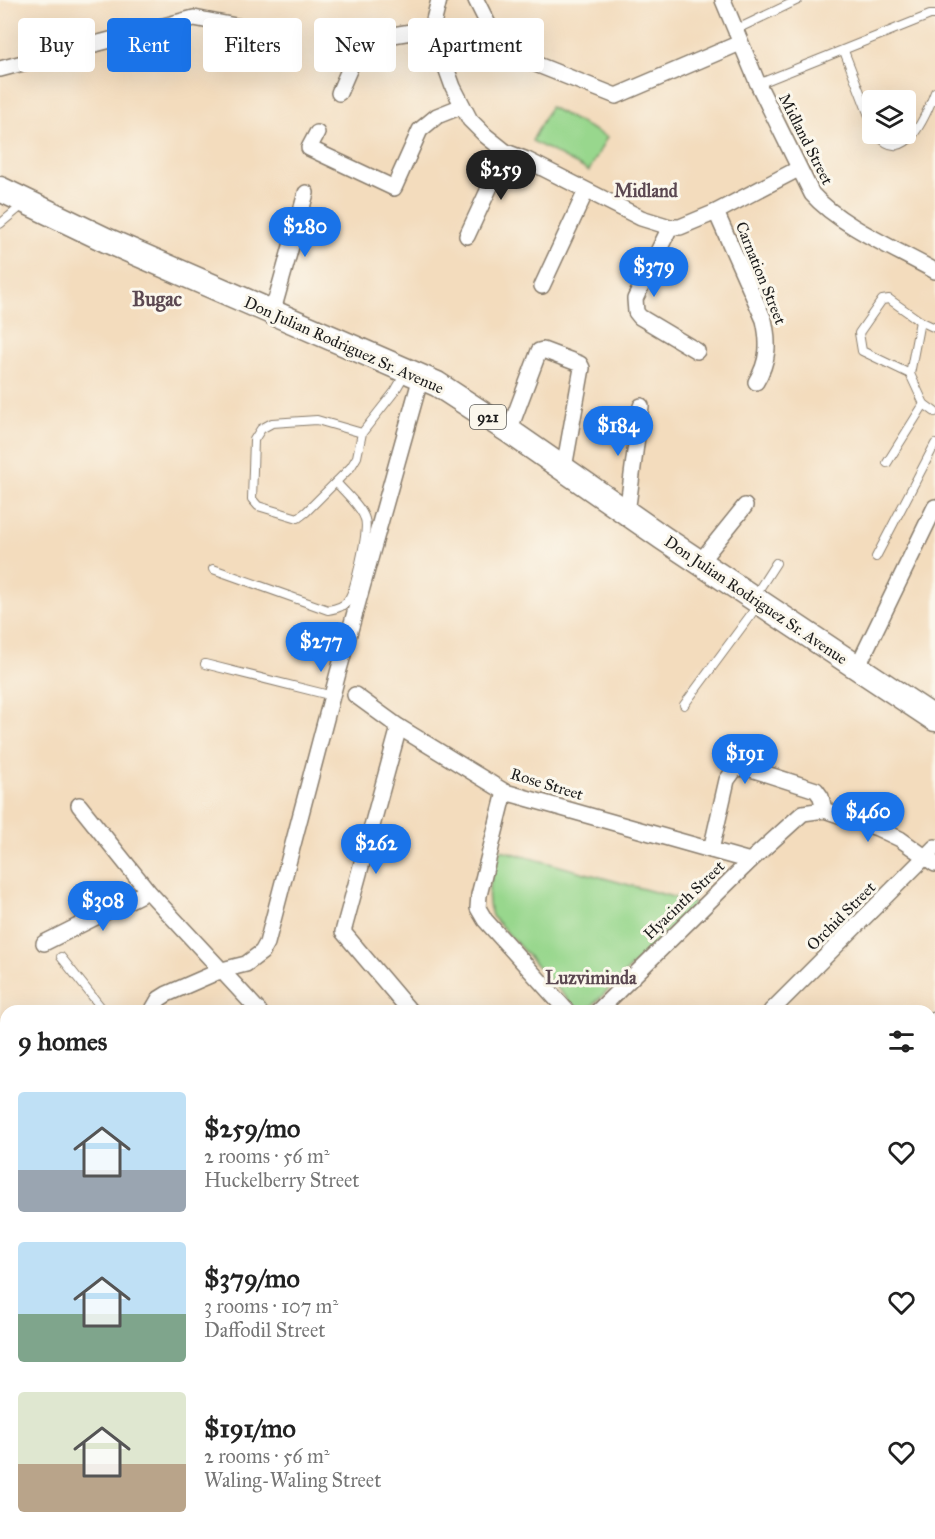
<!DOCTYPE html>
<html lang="en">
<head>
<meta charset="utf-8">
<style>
	body { margin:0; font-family:"IM FELL Great Primer",serif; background:#f2f2f2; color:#222; height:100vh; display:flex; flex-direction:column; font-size:22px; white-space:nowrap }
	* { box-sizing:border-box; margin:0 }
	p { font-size:20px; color:#767676 }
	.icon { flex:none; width:33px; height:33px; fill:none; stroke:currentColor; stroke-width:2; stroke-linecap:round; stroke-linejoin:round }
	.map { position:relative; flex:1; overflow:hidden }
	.panel { position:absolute; left:0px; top:1005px; width:936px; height:534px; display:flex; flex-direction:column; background:#fff; border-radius:18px 18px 0 0; box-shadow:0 6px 24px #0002 }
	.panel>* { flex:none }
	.guide { position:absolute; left:18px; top:18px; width:600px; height:54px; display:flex; gap:12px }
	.controls { position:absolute; left:862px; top:90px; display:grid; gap:12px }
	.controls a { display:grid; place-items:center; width:54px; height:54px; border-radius:6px; background:#fff; box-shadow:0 6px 24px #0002; font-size:30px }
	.price { position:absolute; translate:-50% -51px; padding:0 14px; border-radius:21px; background:#1a73e8; color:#fff; font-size:20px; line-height:39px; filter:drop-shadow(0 2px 3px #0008) }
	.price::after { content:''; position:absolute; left:50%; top:36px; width:18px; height:14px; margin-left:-9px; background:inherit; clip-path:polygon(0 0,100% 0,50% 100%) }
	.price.selected { background:#222; color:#fff }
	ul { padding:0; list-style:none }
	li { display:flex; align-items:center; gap:18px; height:150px; padding:0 18px }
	li span { display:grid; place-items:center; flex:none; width:168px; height:120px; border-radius:6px; color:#555 }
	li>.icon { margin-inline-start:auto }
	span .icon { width:72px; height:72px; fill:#fffc; stroke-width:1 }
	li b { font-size:26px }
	h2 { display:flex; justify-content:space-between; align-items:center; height:72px; padding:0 18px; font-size:26px }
	.chip { padding:0 21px; border-radius:6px; background:#fff; box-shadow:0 6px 24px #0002; font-size:21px; line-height:54px }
	.chip.selected { background:#1a73e8; color:#fff }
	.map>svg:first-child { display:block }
</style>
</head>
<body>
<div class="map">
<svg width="935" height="1539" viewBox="0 0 935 1539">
	<rect width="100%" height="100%" fill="#fbf7ec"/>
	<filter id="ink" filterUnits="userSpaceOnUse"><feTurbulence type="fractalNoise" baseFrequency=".0167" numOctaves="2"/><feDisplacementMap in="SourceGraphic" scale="12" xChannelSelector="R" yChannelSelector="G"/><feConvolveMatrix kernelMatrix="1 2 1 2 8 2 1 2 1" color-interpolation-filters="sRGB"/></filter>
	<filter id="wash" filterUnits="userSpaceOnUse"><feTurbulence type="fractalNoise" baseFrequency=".008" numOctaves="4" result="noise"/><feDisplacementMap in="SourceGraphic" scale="24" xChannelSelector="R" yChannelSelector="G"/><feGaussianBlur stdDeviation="1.35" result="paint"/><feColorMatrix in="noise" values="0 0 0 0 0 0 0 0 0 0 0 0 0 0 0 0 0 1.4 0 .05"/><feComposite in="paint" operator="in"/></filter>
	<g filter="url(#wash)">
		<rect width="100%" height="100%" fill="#f3dcbd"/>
		<!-- green -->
		<g fill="#98d78d" stroke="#5a7a54" stroke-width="1.5">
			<polygon points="550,107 607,137 589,171 532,141"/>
			<path d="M501,850L695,903L587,1011H578L492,916C483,891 493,874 501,850Z"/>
		</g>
	</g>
	<g filter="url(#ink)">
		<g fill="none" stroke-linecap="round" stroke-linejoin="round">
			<defs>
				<g id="service">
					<polyline points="735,30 798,0"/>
					<polyline points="844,51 873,126"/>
					<polyline points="758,84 930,15 935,15"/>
					<path d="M877,134C905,169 927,113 935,92"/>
					<polyline points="0,224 24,204"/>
					<polyline points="935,328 920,321 910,374 924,404 935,412"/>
					<polyline points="910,374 862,351 859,333 882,300 889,299 920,321"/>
					<polyline points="362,433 317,420 272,423 261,429 254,440 252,499 258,506 298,518 306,512 351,467 357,457 362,433 395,391 406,372"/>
					<polyline points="887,463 924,404"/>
					<polyline points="876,557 935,444"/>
					<path d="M213,569L328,610C335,609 344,607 348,600C355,591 369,530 365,519C361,506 345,493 336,482"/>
					<polyline points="756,594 776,563"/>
					<polyline points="205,664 333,696"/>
					<polyline points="684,705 758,605"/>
					<polyline points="61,957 104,1011"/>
				</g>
				<g id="minor">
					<polyline points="439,0 433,24 435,37 453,87 470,120 486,136 506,152 527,160 641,218 670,227 680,227 716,212 798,169"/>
					<polyline points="476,0 492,32 528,61 616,96 740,43"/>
					<path d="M723,0L758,84L812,194C839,225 898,250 935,271"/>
					<polyline points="0,69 194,18 246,28"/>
					<polyline points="339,93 352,63 363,45 381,37 411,32 435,37"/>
					<polyline points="317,133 309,148 394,188 420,130 437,116 462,106"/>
					<path d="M716,212L764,320C769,342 769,361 756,382"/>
					<polyline points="670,227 635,299 636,312 640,317 697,351"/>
					<polyline points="467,236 506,152"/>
					<polyline points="542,286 586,191"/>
					<polyline points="272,314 306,193"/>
					<polyline points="509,431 539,351 543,350 580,364 582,368 564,468"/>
					<polyline points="627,513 641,406"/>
					<polyline points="700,562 745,506"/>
					<polyline points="857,668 935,507"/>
					<polyline points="355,695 399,727 505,792 750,861"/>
					<polyline points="399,727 343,932 410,1011"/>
					<polyline points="505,792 479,895 478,908 485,920 567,1011"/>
					<polyline points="79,805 148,891 259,1011"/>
					<polyline points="711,850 727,780 735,769 748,768 816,790 821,797 824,810"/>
					<polyline points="44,943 148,891"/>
					<polyline points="152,1011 159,999 167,994 222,970 246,964 262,952 267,943 338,673 421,377"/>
					<polyline points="598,1011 750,861 803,813 824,810 877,828 900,839 935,864"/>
					<polyline points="771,1011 935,847"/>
					<polyline points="930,1025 935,1020"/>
					<polyline points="930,1117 935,1112"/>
					<polyline points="0,1216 6,1224"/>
					<polyline points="930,1432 935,1437"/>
					<polyline points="409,1533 412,1539"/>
					<polyline points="462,1533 462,1539"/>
					<polyline points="539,1533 543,1539"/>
					<polyline points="621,1533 625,1539"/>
					<polyline points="659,1539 672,1533"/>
				</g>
				<polyline id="primary" points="0,189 106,240 437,384 509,431 663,538 935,719"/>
			</defs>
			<!-- service casing -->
			<use href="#service" stroke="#887c6c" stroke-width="10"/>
			<!-- minor casing -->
			<use href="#minor" stroke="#887c6c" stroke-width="18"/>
			<!-- primary casing -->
			<use href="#primary" stroke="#887c6c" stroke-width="27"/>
			<!-- service -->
			<use href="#service" stroke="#fff" stroke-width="8"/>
			<!-- minor -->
			<use href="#minor" stroke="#fff" stroke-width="15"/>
			<!-- primary -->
			<use href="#primary" stroke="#fff" stroke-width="24"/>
		</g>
	</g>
	<g text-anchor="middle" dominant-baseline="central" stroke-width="6" stroke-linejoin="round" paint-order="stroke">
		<!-- shield labels -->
		<rect fill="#fbf7ec" stroke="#5f5e5a" stroke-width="1.5" x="470" y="405" width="36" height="24" rx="4.5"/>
		<g font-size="15" font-weight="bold" fill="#1c1c1c">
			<text x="488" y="417">921</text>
		</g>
		<!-- street labels -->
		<g font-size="16" fill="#1c1c1c" stroke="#fbf7ec">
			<text transform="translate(806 139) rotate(63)">Midland Street</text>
			<text transform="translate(761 273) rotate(68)">Carnation Street</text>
			<text transform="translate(344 345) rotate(24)">Don Julian Rodriguez Sr. Avenue</text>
			<text transform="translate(756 600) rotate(34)">Don Julian Rodriguez Sr. Avenue</text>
			<text transform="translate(547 784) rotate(17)">Rose Street</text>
			<text transform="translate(684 900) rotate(-44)">Hyacinth Street</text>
			<text transform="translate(841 916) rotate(-45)">Orchid Street</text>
		</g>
		<!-- neighbourhood labels -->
		<g font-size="18" font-weight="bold" fill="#5b4851" stroke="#fbf7ec">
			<text x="646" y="191">Midland</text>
			<text x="591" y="978">Luzviminda</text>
		</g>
		<!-- quarter labels -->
		<g font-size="20" font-weight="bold" fill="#5b4851" stroke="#fbf7ec">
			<text x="157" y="299">Bugac</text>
		</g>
	</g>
</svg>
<div class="controls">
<a><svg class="icon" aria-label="layers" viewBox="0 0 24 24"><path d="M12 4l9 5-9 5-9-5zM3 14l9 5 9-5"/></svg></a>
</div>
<b class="price selected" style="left:501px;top:201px">$259</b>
<b class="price" style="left:305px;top:258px">$280</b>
<b class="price" style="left:654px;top:298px">$379</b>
<b class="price" style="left:618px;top:457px">$184</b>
<b class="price" style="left:321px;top:673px">$277</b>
<b class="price" style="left:745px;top:785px">$191</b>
<b class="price" style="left:868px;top:843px">$460</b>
<b class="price" style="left:376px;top:875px">$262</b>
<b class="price" style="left:103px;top:932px">$308</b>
<div class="guide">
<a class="chip">Buy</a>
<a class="chip selected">Rent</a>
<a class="chip">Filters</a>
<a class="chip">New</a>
<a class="chip">Apartment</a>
</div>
<section class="panel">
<h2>9 homes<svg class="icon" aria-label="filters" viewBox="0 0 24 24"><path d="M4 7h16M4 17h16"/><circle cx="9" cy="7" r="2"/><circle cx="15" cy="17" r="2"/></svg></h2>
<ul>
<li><span style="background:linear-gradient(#bfe0f5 65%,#9aa5b1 0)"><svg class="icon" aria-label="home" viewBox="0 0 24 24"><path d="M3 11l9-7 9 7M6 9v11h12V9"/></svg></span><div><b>$259/mo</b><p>2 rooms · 56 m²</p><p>Huckelberry Street</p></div><svg class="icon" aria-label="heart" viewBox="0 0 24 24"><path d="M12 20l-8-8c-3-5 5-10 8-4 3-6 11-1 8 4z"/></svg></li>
<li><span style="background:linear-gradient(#bfe0f5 60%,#7fa58c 0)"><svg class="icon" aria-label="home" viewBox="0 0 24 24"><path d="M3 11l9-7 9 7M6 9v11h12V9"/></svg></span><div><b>$379/mo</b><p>3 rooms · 107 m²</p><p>Daffodil Street</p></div><svg class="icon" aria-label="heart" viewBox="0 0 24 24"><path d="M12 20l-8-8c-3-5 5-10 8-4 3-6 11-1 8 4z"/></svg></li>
<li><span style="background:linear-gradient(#dfe7d0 60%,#b9a48a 0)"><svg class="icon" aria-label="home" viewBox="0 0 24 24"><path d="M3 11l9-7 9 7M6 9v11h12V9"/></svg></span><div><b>$191/mo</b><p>2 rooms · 56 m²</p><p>Waling-Waling Street</p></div><svg class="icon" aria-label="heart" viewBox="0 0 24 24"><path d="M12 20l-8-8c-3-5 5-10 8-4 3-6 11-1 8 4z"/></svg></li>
</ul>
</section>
</div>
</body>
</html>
